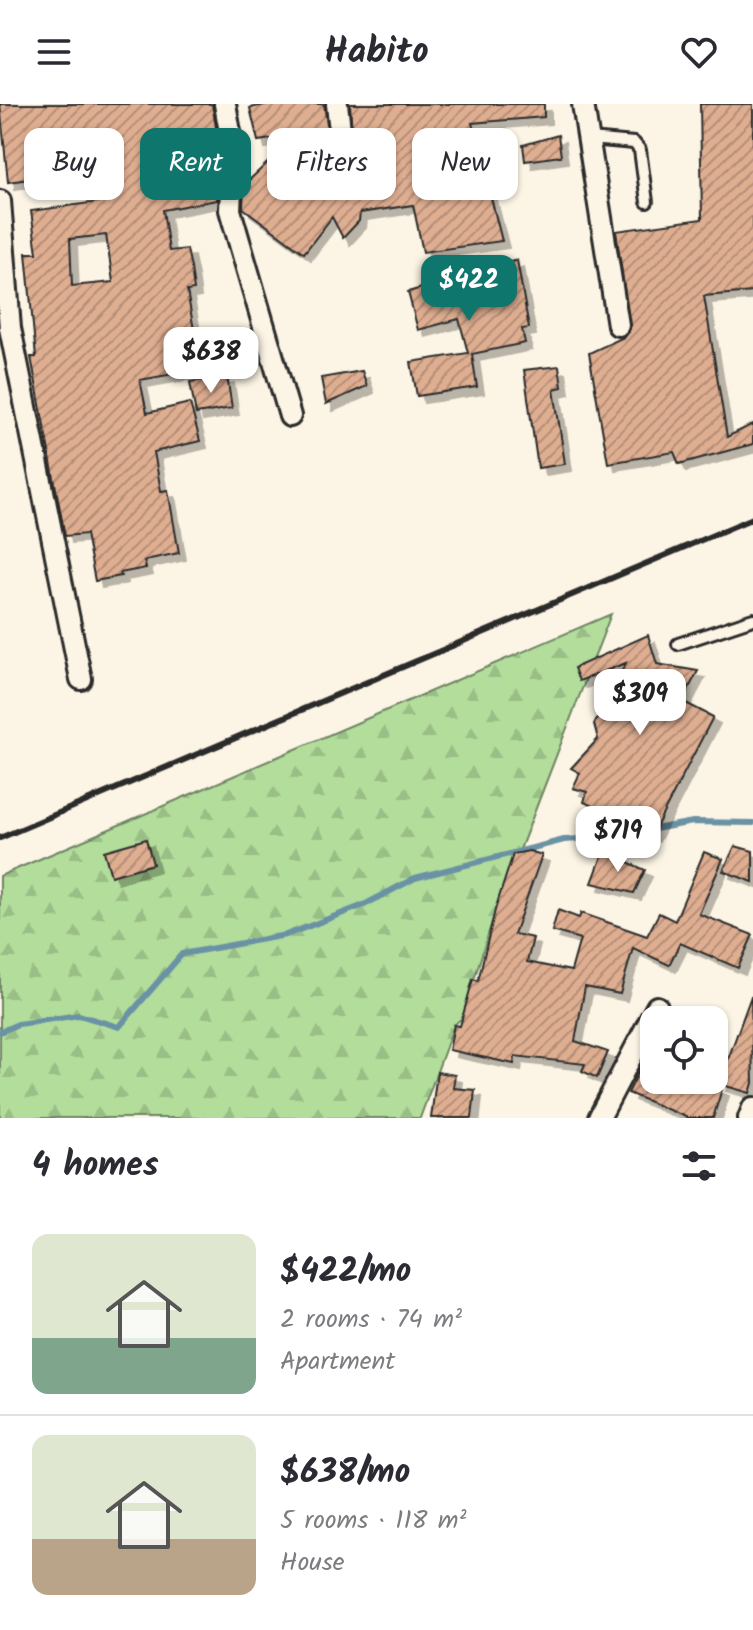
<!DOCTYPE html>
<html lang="en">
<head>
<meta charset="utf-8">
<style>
	body { margin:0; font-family:Kalam,sans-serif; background:#f2f2f3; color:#2b2b33; height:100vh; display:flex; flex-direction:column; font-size:30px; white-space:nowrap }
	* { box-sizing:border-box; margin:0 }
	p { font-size:26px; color:#7c7c81 }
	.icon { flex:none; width:44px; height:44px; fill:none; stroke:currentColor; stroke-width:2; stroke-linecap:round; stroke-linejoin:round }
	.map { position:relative; height:1014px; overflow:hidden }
	.sheet { display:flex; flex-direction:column; background:#fff; flex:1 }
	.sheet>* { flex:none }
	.hud { position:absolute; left:24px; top:24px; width:706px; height:72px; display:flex; gap:16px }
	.buttons { position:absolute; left:640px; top:902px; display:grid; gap:16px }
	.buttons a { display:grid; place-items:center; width:88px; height:88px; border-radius:16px; background:#fff; box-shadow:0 2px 6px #0004; font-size:40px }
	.price { position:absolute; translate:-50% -68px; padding:0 18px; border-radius:16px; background:#fff; color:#222; font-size:26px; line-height:52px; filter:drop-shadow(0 2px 4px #0008) }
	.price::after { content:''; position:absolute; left:50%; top:48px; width:24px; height:18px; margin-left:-12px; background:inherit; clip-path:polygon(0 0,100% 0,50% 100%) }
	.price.on { background:#0f766e; color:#fff }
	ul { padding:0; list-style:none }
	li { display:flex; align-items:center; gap:24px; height:200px; padding:0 32px }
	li+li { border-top:2px solid #e1e1e2 }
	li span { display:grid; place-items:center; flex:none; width:224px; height:160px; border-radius:16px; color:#555 }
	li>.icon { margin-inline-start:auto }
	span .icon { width:96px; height:96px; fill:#fffc; stroke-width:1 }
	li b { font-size:34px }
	h2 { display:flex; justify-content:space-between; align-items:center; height:96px; padding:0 32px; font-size:34px }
	.tag { padding:0 28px; border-radius:16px; background:#fff; box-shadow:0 2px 6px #0004; font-size:28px; line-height:72px }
	.tag.on { background:#0f766e; color:#fff }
	header { display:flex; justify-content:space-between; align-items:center; height:104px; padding:0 32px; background:#fff; font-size:36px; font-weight:600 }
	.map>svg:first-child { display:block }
</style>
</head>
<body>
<header><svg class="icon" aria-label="menu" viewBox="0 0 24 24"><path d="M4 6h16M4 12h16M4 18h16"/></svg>Habito<svg class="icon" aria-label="heart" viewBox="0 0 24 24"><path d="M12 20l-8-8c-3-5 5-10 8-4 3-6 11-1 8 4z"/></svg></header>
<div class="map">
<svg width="753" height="1014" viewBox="0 0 753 1014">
	<defs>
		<pattern id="forest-firs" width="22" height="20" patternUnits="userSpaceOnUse" patternTransform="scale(2)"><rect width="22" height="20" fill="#b2dd9b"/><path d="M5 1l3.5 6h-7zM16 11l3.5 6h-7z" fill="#99be86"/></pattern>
		<pattern id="building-hatch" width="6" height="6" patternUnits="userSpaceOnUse" patternTransform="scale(2)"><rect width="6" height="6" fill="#dfae91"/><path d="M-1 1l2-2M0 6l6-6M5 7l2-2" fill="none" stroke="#b58e77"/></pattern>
		<filter id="shadow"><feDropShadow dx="7" dy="7" stdDeviation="0" flood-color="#0004"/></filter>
	</defs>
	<rect width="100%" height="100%" fill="#fcf5e5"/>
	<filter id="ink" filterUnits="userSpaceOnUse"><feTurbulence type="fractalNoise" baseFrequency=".0125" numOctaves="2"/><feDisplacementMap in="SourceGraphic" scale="16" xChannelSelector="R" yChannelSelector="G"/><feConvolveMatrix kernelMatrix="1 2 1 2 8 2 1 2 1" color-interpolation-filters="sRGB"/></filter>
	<g filter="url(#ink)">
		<!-- forest -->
		<polygon fill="url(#forest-firs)" stroke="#6e8463" stroke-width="2" points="611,510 492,818 462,914 454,921 420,1014 0,1014 0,772"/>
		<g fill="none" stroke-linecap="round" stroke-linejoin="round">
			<!-- stream -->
			<polyline stroke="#6b92a5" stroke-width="6" points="0,928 18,920 79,911 119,923 182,850 286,831 364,801 415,774 564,736 611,733 693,718 753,719"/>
		</g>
		<!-- building -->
		<g fill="url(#building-hatch)" stroke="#2b2b2b" stroke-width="2" fill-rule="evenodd" filter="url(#shadow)">
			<path d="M0,0H212L220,46L217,96L163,106L169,147L187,145L191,164L194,186L187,187L201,265L140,276L147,309L190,299L200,337L154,348L161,387L168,386L179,449L150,455L144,457L146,464L120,469L121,472L95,477L86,430L65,432L31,253H36L26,149H37L31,107L105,97L96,55L55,60L57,71L8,78ZM106,131L113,178L72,182L70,135Z"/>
			<polygon points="269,0 324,0 329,33 341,39 352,30 350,0 544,0 544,13 472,19 502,137 423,148 413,101 360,109 359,117 343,134 332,113 304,149 243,104 244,81 297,31 258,37 250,4"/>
			<polygon points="700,0 753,0 753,188 704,192 727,333 753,320 753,340 679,360 674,348 608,359 589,249 624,233 630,225 616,127 702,115"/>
			<polygon points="558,31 561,52 525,57 523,41"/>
			<polygon points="517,156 529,224 522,225 525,239 472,250 477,283 417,292 411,258 468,249 459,215 418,226 408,188"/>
			<polygon points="559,262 562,283 554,285 565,360 538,364 524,266"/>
			<polygon points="362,267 367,282 326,300 321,274"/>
			<polygon points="227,272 232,304 196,310 190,278"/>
			<polygon points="648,531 657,560 698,567 682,597 713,613 652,731 584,698 587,688 573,684 580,669 571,664 598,635 594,620 626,559 579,577 574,564"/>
			<polygon points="146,735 153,760 111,772 104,747"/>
			<polygon points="735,742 753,747 753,778 723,767"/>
			<polygon points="529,747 542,751 514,830 533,834 527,858 571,867 580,835 552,827 558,806 579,814 581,809 647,832 659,809 675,817 704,748 723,755 699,810 753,831 738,864 680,839 669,861 633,844 620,890 585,883 575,937 608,948 597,974 582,967 585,960 515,952 514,960 449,946 454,921 460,922 473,875 478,877 495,806 513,750"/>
			<polygon points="604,747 645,766 634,789 592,779"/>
			<polygon points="751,892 753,979 750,989 719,980"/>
			<polygon points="654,937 654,976 694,976 722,985 713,1014 688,1014 628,989"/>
			<polygon points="437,968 455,971 453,984 475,986 472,1014 431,1014"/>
		</g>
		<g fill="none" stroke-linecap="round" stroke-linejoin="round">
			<defs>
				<g id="service">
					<polyline points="590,35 634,39 640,46 647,98"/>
					<polyline points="678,540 753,515"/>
				</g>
				<g id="minor">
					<polyline points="225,0 233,45 230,106 290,312"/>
					<polyline points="337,0 340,26"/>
					<polyline points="583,0 618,221"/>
					<polyline points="0,97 10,224 81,575"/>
					<polyline points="599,1014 657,903"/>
					<polyline points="749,1014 753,1004"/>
				</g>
			</defs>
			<!-- service casing -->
			<use href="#service" stroke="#2b2b2b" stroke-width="16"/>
			<!-- minor casing -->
			<use href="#minor" stroke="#2b2b2b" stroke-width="26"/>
			<!-- service -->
			<use href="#service" stroke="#fcf5e5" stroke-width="10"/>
			<!-- minor -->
			<use href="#minor" stroke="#fcf5e5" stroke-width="20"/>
			<!-- rail -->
			<polyline stroke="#2b2b2b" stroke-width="6" points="0,734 753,414"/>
		</g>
	</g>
</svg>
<div class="buttons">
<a><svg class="icon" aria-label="locate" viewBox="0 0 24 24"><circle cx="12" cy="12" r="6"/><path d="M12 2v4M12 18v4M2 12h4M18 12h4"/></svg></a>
</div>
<b class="price on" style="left:469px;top:219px">$422</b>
<b class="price" style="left:211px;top:291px">$638</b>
<b class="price" style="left:640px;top:633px">$309</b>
<b class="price" style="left:618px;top:770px">$719</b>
<div class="hud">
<a class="tag">Buy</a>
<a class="tag on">Rent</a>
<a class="tag">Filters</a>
<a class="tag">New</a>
</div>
</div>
<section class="sheet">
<h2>4 homes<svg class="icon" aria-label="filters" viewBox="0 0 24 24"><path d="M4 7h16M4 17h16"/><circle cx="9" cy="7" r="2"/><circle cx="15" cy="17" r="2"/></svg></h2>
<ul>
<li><span style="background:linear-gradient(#dfe7d0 65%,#7fa58c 0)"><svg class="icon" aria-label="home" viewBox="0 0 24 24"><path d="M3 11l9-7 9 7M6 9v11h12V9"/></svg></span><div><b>$422/mo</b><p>2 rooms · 74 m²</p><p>Apartment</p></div></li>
<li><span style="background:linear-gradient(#dfe7d0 65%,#b9a48a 0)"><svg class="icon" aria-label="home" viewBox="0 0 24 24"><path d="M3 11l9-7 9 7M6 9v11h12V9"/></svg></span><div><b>$638/mo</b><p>5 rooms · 118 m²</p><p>House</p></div></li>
</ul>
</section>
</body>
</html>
